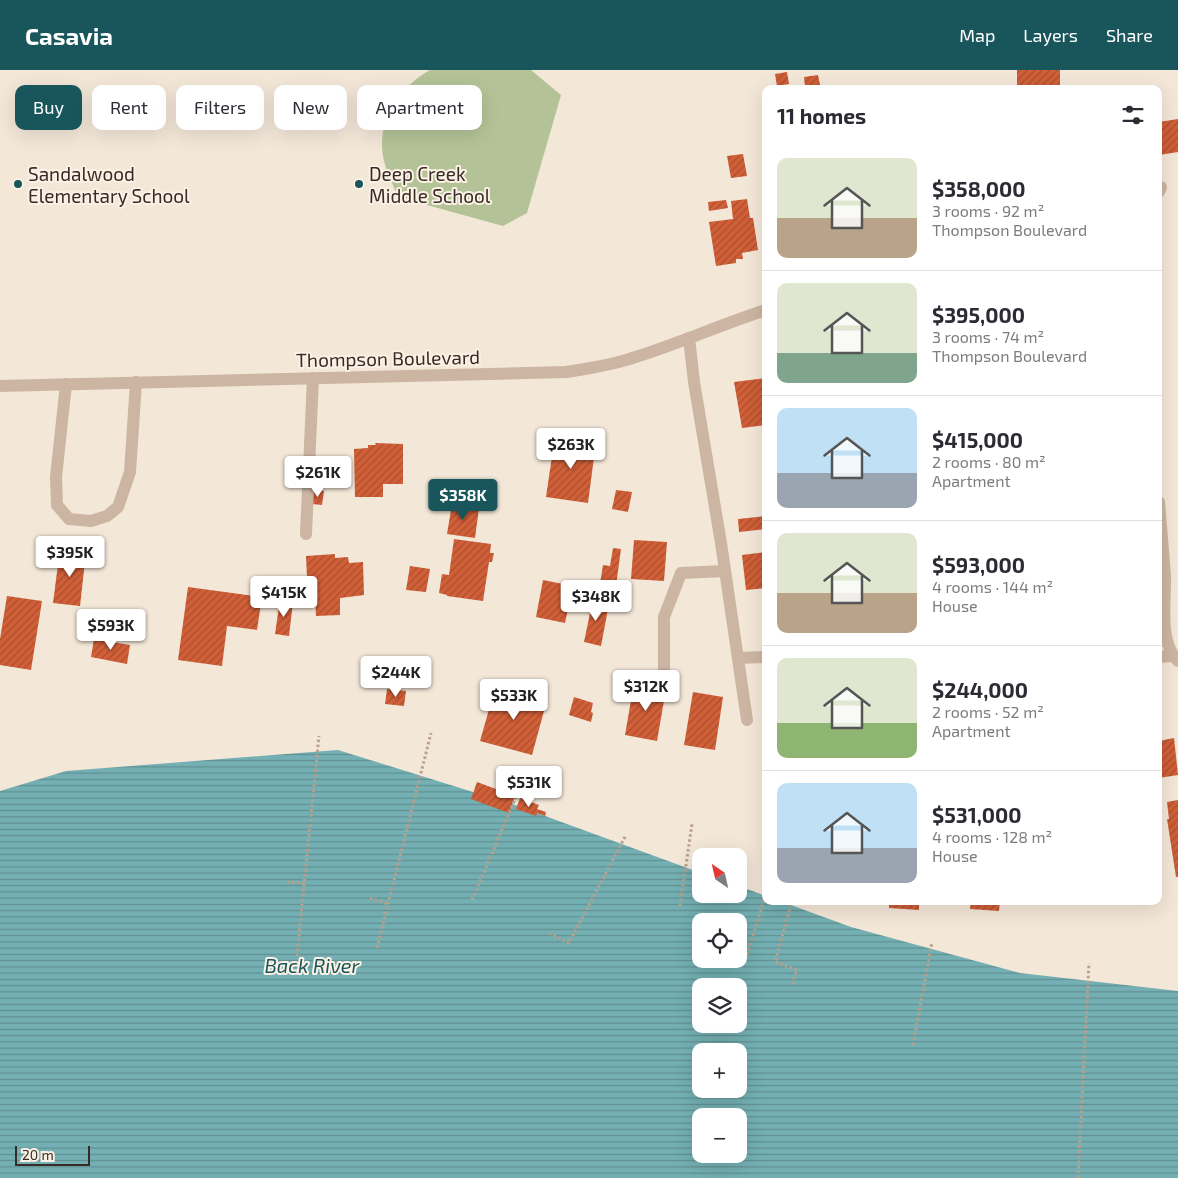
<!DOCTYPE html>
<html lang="en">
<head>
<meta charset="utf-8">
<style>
	body { margin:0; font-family:"Exo 2",sans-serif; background:#f7f7f7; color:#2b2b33; height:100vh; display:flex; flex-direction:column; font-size:19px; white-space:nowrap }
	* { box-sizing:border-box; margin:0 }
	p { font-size:16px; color:#7c7c81 }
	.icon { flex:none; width:28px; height:28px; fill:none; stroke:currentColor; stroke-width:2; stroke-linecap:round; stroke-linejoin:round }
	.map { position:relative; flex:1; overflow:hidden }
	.details { position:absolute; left:762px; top:15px; width:400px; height:820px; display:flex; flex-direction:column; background:#fff; border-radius:10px; box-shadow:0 5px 20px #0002 }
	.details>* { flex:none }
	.banner { position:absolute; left:15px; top:15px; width:475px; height:45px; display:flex; gap:10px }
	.needle { width:32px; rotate:326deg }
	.buttons { position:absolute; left:692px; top:778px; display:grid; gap:10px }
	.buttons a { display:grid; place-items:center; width:55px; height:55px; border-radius:10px; background:#fff; box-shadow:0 5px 20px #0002; font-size:25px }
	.scale { position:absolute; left:15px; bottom:12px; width:75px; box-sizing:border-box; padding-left:5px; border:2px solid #362b26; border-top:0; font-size:14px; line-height:18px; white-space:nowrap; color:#362b26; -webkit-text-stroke:4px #fbf1e4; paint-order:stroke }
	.price { position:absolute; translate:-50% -42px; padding:0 11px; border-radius:5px; background:#fff; color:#222; font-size:16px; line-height:32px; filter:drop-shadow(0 1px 2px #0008) }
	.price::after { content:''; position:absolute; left:50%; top:30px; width:15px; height:11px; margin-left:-8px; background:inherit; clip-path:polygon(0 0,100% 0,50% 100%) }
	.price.selected { background:#18565b; color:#fff }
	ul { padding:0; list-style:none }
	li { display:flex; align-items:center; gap:15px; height:125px; padding:0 15px }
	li+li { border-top:1px solid #e1e1e2 }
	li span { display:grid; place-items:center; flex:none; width:140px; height:100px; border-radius:10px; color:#555 }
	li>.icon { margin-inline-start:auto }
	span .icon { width:60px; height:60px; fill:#fffc; stroke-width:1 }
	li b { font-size:21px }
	h2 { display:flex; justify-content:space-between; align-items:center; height:60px; padding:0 15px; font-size:21px }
	.tag { padding:0 18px; border-radius:10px; background:#fff; box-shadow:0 5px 20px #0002; font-size:18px; line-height:45px }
	.tag.selected { background:#18565b; color:#fff }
	header { display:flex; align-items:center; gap:30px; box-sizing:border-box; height:70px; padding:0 25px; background:#18565b; color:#fff }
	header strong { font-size:24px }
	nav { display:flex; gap:28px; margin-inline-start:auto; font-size:18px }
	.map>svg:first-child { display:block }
</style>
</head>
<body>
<header>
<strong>Casavia</strong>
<nav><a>Map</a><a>Layers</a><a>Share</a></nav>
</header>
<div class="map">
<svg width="1178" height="1108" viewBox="0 0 1178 1108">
	<defs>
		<pattern id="water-rules" width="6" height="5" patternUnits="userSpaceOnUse" patternTransform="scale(1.25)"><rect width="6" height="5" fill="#74b0b3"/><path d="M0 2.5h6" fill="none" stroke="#608f91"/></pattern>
		<pattern id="building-hatch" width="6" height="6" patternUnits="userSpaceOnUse" patternTransform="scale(1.25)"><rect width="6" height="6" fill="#d15f38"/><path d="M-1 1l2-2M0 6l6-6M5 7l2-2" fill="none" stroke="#aa4f2f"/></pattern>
	</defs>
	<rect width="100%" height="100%" fill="#f3e7d8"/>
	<!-- green -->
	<path fill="#b4c397" d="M430,0H531L561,25L527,143L503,156L398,127C394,116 387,103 384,91C375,53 398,18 430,0Z"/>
	<!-- water -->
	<path fill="url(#water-rules)" fill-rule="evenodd" d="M338,680L515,735L701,803V824H739V816L766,826V831H780L851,857L1020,903L1178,921V1108H0V721L66,701ZM701,851H739V889H701ZM701,916H739V954H701ZM701,981H739V1019H701ZM701,1046H739V1084H701Z"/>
	<!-- building -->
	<g fill="url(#building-hatch)">
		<rect x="1017" y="0" width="43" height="19"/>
		<polygon points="787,2 789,14 777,16 775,4"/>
		<polygon points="818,5 820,15 805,17 804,7"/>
		<polygon points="1178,49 1178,82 1159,85 1159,52"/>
		<polygon points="743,84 747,106 731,108 727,86"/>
		<polygon points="747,129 750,148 753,148 758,180 742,183 743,189 736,189 736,193 716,196 709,152 733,149 731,131"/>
		<polygon points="726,130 728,138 709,141 708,132"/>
		<polygon points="766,308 766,355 742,358 734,312"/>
		<polygon points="555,366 596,372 588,433 546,427"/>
		<polygon points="375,373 403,374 403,414 383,414 383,427 355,427 354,379 368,378 368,375 376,375"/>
		<polygon points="314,420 324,421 322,435 312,434"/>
		<polygon points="616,420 632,422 628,442 612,439"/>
		<polygon points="452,434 479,438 475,468 447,464"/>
		<polygon points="766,446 766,459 739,462 738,449"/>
		<polygon points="454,469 491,474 490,483 494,483 492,492 489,492 483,531 447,526 447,525 439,523 442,504 449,505"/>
		<polygon points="634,470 667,472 664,511 631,509"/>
		<polygon points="613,478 621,479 616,516 600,514 603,495 610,496"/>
		<polygon points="60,479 86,482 80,536 53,533"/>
		<polygon points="766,482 766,518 746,520 742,485"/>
		<polygon points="335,484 335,488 348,487 349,493 363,492 364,525 340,528 340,545 316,546 315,529 308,529 306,486"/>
		<polygon points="410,496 430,499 426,522 406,520"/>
		<polygon points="543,510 573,516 565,553 536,547"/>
		<polygon points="188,517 262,527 257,560 227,556 222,596 178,590"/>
		<polygon points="594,524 604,526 602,538 608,539 601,576 584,572"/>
		<polygon points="7,526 42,531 31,600 0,595 0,569"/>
		<polygon points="280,530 293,532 289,566 275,564"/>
		<polygon points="94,569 130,575 127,594 91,587"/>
		<polygon points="634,613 666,619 657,671 625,665"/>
		<polygon points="498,616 547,630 532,685 480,671 490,636 492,636"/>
		<polygon points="387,619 406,621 404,636 385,634"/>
		<polygon points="693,622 723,627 715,680 684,675"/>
		<polygon points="574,627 593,633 591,642 593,643 591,652 569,645"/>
		<polygon points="1174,668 1178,705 1159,708 1159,671"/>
		<polygon points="477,712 515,726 509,743 471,729"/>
		<polygon points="520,728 539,735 537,739 546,742 545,746 537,743 536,746 516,739"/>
		<polygon points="1178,730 1178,807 1176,807 1167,749 1169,749 1167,732"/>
		<polygon points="889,831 919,831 919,840 889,838"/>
		<polygon points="971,831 1000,831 999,841 970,839"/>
	</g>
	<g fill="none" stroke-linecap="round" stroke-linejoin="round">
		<!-- path -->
		<g stroke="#b8a08d" stroke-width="3" stroke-dasharray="2.5 2.5" stroke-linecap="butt">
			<polyline points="287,812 305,813"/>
			<polyline points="370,828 388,834"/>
			<polyline points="472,830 518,722"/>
			<polyline points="680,836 692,754"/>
			<polyline points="549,863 569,873 626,765"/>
			<polyline points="377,878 431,663"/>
			<polyline points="747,885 766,823"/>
			<polyline points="297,886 319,666"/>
			<polyline points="792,914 797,900 775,892 792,831"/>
			<polyline points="913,975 932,872"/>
			<polyline points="1078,1108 1089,893"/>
		</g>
		<!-- minor -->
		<g stroke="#ccb6a3" stroke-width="12">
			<polyline points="1159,122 1161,117"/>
			<polyline points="689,268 694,312 721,473 747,650"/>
			<polyline points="66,314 56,407 57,435 69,449 91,451 107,446 118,437 130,402 136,312"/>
			<path d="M0,316L566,302C586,299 606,296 626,290C674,276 719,255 766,240"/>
			<path d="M1159,432C1161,456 1163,481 1165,505C1166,530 1158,572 1178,591"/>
			<polyline points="306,464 313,308"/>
			<polyline points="1159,587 1173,586"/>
			<polyline points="738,588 766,587"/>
			<polyline points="664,607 664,547 681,503 725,501"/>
		</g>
	</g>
	<!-- markers -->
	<g fill="#18565b" stroke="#fbf1e4" stroke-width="2">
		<circle cx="18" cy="114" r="5"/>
		<circle cx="359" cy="114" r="5"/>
	</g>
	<g text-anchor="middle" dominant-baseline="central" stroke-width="4" stroke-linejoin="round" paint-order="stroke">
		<!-- poi labels -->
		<g font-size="19" fill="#362b26" stroke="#fbf1e4" text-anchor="start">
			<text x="28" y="103">Sandalwood<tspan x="28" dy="22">Elementary School</tspan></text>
			<text x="369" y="103">Deep Creek<tspan x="369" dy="22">Middle School</tspan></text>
		</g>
		<!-- street labels -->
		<g font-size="19" fill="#362b26" stroke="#fbf1e4">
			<text transform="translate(388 288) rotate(-1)">Thompson Boulevard</text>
		</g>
		<!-- water labels -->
		<g font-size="20" font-style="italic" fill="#18565b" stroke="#fbf1e4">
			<text x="312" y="895">Back River</text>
		</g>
	</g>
</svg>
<div class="buttons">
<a><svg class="needle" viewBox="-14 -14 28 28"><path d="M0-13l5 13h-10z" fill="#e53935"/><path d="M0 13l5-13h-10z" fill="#7c7c81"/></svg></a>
<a><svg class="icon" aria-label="locate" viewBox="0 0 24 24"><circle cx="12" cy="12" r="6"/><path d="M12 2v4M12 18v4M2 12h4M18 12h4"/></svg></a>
<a><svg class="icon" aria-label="layers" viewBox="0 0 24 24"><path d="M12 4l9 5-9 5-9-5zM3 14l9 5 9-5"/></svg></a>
<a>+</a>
<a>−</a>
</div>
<div class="scale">20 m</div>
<b class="price" style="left:571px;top:400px">$263K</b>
<b class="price" style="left:318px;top:428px">$261K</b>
<b class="price selected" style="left:463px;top:451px">$358K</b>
<b class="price" style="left:70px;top:508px">$395K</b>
<b class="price" style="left:284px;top:548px">$415K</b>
<b class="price" style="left:596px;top:552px">$348K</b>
<b class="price" style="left:111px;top:581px">$593K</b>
<b class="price" style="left:396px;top:628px">$244K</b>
<b class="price" style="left:646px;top:642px">$312K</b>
<b class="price" style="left:514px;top:651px">$533K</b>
<b class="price" style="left:529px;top:738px">$531K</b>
<div class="banner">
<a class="tag selected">Buy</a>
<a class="tag">Rent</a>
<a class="tag">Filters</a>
<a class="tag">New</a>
<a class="tag">Apartment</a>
</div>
<section class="details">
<h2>11 homes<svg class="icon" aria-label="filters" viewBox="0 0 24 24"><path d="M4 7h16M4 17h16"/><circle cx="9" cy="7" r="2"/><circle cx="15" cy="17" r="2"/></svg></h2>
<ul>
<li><span style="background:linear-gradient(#dfe7d0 60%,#b9a48a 0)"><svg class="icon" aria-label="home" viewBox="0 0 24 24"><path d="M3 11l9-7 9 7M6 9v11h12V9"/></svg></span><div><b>$358,000</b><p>3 rooms · 92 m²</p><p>Thompson Boulevard</p></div></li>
<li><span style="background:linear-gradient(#dfe7d0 70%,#7fa58c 0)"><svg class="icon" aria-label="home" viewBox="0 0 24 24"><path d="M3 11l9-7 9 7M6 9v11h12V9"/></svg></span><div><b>$395,000</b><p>3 rooms · 74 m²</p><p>Thompson Boulevard</p></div></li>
<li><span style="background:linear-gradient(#bfe0f5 65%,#9aa5b1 0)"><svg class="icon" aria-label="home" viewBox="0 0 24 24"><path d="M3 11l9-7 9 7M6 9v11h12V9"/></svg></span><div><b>$415,000</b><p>2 rooms · 80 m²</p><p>Apartment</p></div></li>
<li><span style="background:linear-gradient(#dfe7d0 60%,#b9a48a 0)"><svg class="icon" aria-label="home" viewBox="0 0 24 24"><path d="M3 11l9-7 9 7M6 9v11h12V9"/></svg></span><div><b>$593,000</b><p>4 rooms · 144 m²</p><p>House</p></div></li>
<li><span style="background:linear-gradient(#dfe7d0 65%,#8fb573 0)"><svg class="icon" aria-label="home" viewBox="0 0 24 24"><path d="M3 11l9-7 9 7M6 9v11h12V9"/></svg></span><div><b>$244,000</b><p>2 rooms · 52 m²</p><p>Apartment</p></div></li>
<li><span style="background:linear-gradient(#bfe0f5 65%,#9aa5b1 0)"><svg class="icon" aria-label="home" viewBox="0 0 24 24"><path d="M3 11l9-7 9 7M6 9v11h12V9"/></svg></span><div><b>$531,000</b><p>4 rooms · 128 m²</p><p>House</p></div></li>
</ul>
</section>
</div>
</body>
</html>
